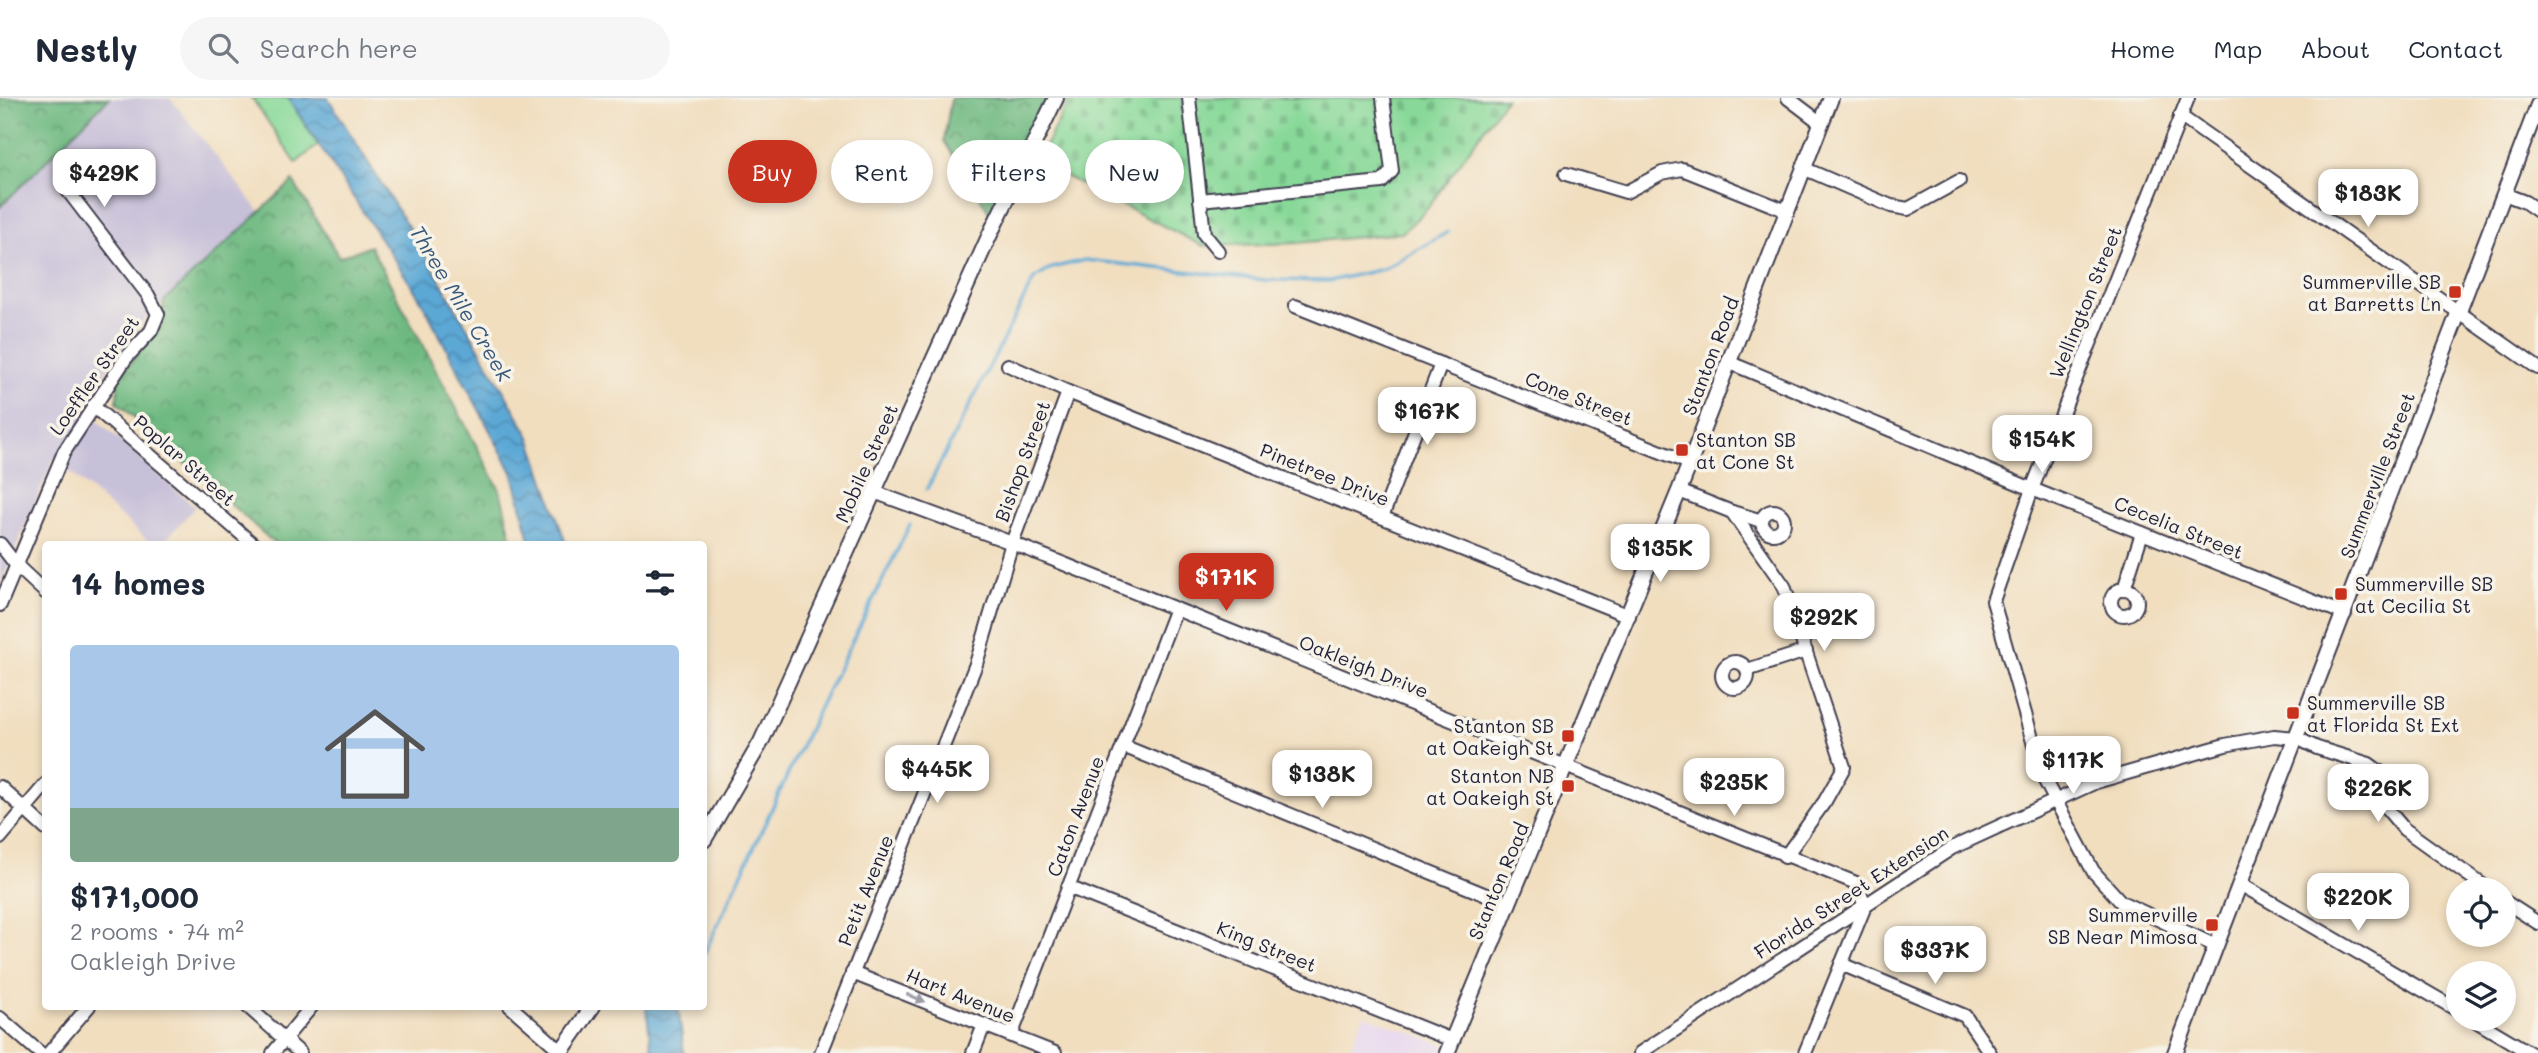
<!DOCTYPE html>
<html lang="en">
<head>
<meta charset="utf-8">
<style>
	body { margin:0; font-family:Mali,sans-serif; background:#f6f6f7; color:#1f2937; height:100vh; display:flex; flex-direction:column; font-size:26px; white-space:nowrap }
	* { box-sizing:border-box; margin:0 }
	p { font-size:23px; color:#747a83 }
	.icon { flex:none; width:38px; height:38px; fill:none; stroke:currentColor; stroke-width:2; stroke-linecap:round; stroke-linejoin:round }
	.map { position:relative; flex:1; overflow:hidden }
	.sheet { position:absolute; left:42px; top:443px; width:665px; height:469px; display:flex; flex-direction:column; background:#fff; border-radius:7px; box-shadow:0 4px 10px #0003 }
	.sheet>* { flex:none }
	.guide { position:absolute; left:728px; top:42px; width:665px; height:63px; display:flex; gap:14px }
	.buttons { position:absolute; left:2446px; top:779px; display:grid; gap:14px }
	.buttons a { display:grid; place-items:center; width:70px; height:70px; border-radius:50%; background:#fff; box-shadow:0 4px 10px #0003; font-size:35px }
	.price { position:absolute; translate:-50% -60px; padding:0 16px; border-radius:14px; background:#fff; color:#222; font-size:23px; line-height:46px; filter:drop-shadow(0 2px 4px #0008) }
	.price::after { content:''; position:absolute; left:50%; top:42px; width:21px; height:16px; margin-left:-10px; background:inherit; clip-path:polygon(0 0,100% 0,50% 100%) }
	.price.active { background:#c8321e; color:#fff }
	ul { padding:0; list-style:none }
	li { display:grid; align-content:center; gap:14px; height:371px; padding:0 28px }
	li+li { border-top:2px solid #e0e1e3 }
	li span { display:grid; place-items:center; height:217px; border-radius:7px; color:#555 }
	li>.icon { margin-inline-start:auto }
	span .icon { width:126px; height:126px; fill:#fffc; stroke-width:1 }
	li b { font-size:30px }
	h2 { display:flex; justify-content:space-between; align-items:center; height:84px; padding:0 28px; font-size:30px }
	.pill { padding:0 24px; border-radius:32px; background:#fff; box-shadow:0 4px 10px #0003; font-size:24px; line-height:63px }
	.pill.active { background:#c8321e; color:#fff }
	header { display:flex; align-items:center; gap:42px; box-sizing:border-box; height:98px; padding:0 35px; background:#fff; border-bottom:2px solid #e0e1e3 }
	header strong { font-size:33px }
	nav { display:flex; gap:38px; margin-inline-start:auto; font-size:24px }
	.search { width:490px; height:63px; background:#f6f6f7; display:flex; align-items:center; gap:18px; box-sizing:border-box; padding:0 24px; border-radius:38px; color:#747a83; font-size:26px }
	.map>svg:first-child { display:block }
</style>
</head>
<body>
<header>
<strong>Nestly</strong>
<div class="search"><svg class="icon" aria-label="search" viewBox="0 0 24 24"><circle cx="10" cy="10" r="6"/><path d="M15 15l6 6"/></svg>Search here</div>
<nav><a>Home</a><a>Map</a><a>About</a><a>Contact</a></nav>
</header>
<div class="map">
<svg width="2538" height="955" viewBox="0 0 2538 955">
	<defs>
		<pattern id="forest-crowns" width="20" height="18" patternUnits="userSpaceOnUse" patternTransform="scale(1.75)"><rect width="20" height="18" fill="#6eb981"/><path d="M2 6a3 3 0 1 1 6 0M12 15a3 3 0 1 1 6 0" fill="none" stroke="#5a966b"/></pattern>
		<pattern id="cemetery-stones" width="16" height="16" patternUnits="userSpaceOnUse" patternTransform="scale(1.75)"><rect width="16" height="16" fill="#88d999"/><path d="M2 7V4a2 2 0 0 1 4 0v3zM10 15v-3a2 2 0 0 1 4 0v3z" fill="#75ba85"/></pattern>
		<pattern id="water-waves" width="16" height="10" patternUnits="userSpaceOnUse" patternTransform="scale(1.75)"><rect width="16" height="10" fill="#5ca8d5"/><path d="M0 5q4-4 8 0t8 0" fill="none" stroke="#4c88ae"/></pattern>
	</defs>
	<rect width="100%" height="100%" fill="#f7f3e8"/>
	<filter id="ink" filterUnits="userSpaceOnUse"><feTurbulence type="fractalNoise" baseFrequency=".0143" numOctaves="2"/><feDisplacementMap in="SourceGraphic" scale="14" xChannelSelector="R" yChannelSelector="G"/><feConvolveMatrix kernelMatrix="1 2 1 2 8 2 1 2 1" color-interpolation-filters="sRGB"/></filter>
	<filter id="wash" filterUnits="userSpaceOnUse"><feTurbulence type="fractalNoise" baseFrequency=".00686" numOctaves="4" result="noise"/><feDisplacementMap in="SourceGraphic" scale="28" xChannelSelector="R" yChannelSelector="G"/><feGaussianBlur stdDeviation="1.57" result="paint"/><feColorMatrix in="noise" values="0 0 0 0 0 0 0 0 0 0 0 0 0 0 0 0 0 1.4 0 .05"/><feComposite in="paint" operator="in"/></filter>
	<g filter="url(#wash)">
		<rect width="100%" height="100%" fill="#f1debf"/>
		<!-- built -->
		<polygon fill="#e5d3f1" points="1364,917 1446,948 1443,955 1349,955"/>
		<!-- industrial -->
		<polygon fill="#c7c0d9" points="109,0 170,0 260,114 146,220 80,307 195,409 162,446 152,446 54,360 0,486 0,109"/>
		<!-- forest -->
		<g fill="url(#forest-crowns)" stroke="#486e5e" stroke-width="2">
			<polygon points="0,0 109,0 0,109"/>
			<polygon points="951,0 1048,0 992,119 944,43"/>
			<polygon points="293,83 339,159 370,148 500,392 513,446 275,446 117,304 118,280 160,230 164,203"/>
		</g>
		<!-- cemetery -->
		<polygon fill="url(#cemetery-stones)" stroke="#557e6a" stroke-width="2" points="1070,0 1506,0 1427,111 1402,135 1297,145 1203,148 1037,64"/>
		<!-- park -->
		<polygon fill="#88d999" stroke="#557e6a" stroke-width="2" points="252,0 288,0 318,47 296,65"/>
		<!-- water -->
		<g fill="url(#water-waves)" stroke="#3f6588" stroke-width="2">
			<polygon points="288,0 328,0 422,151 530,339 566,446 531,446 513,376 421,202"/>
			<polygon points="646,908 678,908 684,955 652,955"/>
		</g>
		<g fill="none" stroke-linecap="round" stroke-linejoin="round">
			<!-- stream -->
			<g stroke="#5ca8d5" stroke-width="3.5">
				<polyline points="927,391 1034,181 1052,170 1085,162 1265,182 1329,183 1383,171 1448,134"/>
				<polyline points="704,856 817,614 910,427"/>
			</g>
		</g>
	</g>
	<g filter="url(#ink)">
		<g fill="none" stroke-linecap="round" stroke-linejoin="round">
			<defs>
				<g id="minor">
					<polyline points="1189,0 1204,136 1218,153"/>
					<polyline points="1788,0 1821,25"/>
					<polyline points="2188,0 2032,391 1993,503 2043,679 2093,773 2121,804 2216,848"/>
					<polyline points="2180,18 2538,270"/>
					<polyline points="1803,70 1891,108 1908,111 1959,83"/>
					<polyline points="1566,76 1626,94 1662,75 1682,71 1787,113"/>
					<polyline points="2504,96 2525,104 2538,113"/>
					<polyline points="1200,102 1382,84 1392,73 1383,0"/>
					<polyline points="1295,208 1689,365"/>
					<polyline points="1728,264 2032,391 2345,516"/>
					<polyline points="1008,267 1068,294 1629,518"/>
					<polyline points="93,308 253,446"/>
					<polyline points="1679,393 1732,414 1784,488 1844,669 1825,703 1785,759"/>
					<polyline points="874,394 1012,445 1856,785 1865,808 1805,955"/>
					<circle cx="1773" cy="424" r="11"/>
					<polyline points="1732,414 1762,423"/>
					<polyline points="1382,419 1441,266"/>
					<polyline points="0,446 17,468 46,495"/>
					<polyline points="2124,491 2142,435"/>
					<circle cx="2124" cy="504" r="13"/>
					<polyline points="0,507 64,354 126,260 151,233 158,216 148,197 65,89"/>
					<circle cx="1735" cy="577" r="13"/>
					<polyline points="1747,572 1806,553"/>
					<polyline points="1123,648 1508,806"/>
					<polyline points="0,689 46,731"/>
					<polyline points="0,740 46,686"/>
					<polyline points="2240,786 2459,913"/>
					<polyline points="1068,789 1452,942"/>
					<polyline points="2504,803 2538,825"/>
					<polyline points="1841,866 1965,918 1990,955"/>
					<polyline points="852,875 1055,955"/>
					<polyline points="247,908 300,955"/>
					<polyline points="510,908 561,953"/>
					<polyline points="0,920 40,955"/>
					<polyline points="2471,920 2530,955"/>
					<polyline points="1011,938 1175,513"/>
					<polyline points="49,955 89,908"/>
					<polyline points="273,955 312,908"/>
					<polyline points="821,955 976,566 1012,445 1068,294"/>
					<polyline points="973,955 984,927"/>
					<polyline points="1640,955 1952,750 2096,684 2225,647 2274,638 2297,640 2317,650 2369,666 2384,677 2389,692 2388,712 2404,731 2488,791"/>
				</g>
				<g id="tertiary">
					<polyline points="704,742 761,644 991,134 1056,0"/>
					<polyline points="560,955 593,908"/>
					<polyline points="1447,955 1679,393 1831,0"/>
					<polyline points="2175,955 2538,7"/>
				</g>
			</defs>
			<!-- minor casing -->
			<use href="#minor" stroke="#413e4f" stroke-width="16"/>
			<!-- tertiary casing -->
			<use href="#tertiary" stroke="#413e4f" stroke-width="18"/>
			<!-- minor -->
			<use href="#minor" stroke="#fff" stroke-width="12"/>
			<!-- tertiary -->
			<use href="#tertiary" stroke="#fff" stroke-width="14"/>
		</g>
		<!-- one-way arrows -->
		<defs><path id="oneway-solid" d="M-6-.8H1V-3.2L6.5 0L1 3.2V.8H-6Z" transform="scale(1.75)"/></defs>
		<use fill="#9c9ca7" href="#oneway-solid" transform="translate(916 900) rotate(22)"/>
	</g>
	<!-- markers -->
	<g fill="#c8321e" stroke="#f7f3e8" stroke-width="2.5">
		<rect x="2448" y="187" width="14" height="14" rx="3.5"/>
		<rect x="1675" y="345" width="14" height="14" rx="3.5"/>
		<rect x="2334" y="489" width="14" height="14" rx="3.5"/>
		<rect x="2286" y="608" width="14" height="14" rx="3.5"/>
		<rect x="1561" y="631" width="14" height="14" rx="3.5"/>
		<rect x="1561" y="681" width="14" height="14" rx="3.5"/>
		<rect x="2205" y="820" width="14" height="14" rx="3.5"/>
	</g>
	<g text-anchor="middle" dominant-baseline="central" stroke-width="7" stroke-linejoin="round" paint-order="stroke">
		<!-- poi labels -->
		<g font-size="19" fill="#22223b" stroke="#f7f3e8" text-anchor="end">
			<text x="2441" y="183">Summerville SB<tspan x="2441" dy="22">at Barretts Ln</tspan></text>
			<text x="1696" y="341" text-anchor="start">Stanton SB<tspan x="1696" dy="22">at Cone St</tspan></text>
			<text x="2355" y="485" text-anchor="start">Summerville SB<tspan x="2355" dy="22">at Cecilia St</tspan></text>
			<text x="2307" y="604" text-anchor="start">Summerville SB<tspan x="2307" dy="22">at Florida St Ext</tspan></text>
			<text x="1554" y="627">Stanton SB<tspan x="1554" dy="22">at Oakeigh St</tspan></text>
			<text x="1554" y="677">Stanton NB<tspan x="1554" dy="22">at Oakeigh St</tspan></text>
			<text x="2198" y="816">Summerville<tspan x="2198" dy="22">SB Near Mimosa</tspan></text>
		</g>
		<!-- street labels -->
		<g font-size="19" fill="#22223b" stroke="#f7f3e8">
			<text transform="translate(2085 204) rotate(-68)">Wellington Street</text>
			<text transform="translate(1710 258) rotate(-69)">Stanton Road</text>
			<text transform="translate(94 277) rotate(-55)">Loeffler Street</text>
			<text transform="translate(1579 300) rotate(22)">Cone Street</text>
			<text transform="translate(185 362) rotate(41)">Poplar Street</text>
			<text transform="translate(1022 363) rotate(-70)">Bishop Street</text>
			<text transform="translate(866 365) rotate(-66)">Mobile Street</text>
			<text transform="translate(1325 376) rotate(22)">Pinetree Drive</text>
			<text transform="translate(2377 377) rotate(-69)">Summerville Street</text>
			<text transform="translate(2179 429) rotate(22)">Cecelia Street</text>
			<text transform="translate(1364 568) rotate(22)">Oakleigh Drive</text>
			<text transform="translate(1075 718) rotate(-69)">Caton Avenue</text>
			<text transform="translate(1498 783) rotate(-67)">Stanton Road</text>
			<text transform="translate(865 792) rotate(-68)">Petit Avenue</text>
			<text transform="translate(1851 794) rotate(-33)">Florida Street Extension</text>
			<text transform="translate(1267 848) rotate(22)">King Street</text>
			<text transform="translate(961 897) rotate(22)">Hart Avenue</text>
		</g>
		<!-- water labels -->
		<g font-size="21" font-style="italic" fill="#395879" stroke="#f7f3e8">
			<text transform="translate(462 205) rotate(59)">Three Mile Creek</text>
		</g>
	</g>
</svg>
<div class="buttons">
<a><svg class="icon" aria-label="locate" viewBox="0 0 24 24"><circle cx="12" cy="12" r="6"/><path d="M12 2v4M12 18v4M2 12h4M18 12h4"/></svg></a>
<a><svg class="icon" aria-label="layers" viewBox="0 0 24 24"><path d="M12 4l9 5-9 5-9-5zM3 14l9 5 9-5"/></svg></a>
</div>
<b class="price" style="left:104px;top:111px">$429K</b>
<b class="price" style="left:2368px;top:131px">$183K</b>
<b class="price" style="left:1427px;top:349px">$167K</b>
<b class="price" style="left:2042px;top:377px">$154K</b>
<b class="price" style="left:1660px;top:486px">$135K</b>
<b class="price active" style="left:1226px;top:515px">$171K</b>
<b class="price" style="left:1824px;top:555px">$292K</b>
<b class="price" style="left:2073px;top:698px">$117K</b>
<b class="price" style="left:937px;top:707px">$445K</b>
<b class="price" style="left:1322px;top:712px">$138K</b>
<b class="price" style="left:1734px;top:720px">$235K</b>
<b class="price" style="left:2378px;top:726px">$226K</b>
<b class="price" style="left:2358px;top:835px">$220K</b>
<b class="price" style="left:1935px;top:888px">$337K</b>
<div class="guide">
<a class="pill active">Buy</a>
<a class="pill">Rent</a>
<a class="pill">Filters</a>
<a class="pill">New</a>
</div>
<section class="sheet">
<h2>14 homes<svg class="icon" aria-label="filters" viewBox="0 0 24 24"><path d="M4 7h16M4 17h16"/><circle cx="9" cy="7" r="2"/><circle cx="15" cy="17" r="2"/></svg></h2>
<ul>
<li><span style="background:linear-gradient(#a9c7e8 75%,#7fa58c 0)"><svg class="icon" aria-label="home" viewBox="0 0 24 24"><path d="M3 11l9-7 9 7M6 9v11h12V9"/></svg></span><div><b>$171,000</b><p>2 rooms · 74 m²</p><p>Oakleigh Drive</p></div></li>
</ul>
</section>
</div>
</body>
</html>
